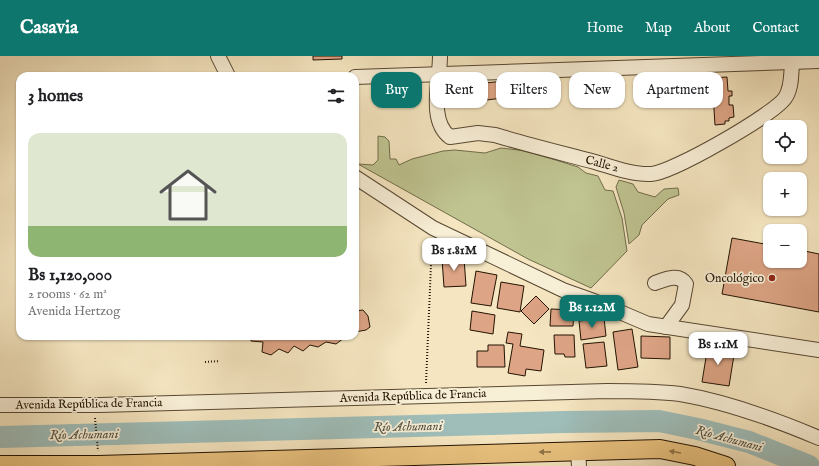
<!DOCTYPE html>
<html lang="en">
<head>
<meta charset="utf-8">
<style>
	body { margin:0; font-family:"IM FELL English",serif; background:#f2f2f2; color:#202124; height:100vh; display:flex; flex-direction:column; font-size:15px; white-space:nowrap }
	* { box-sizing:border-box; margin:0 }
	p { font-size:13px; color:#757577 }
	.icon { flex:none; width:22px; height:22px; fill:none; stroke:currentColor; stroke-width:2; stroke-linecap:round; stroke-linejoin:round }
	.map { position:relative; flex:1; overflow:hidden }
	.side { position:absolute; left:16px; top:16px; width:343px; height:268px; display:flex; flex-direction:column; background:#fff; border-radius:12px; box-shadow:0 1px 3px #0004 }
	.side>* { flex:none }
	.guide { position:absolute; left:371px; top:16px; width:380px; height:36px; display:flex; gap:8px }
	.fabs { position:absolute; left:763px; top:64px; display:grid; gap:8px }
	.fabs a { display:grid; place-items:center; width:44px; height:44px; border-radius:8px; background:#fff; box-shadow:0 1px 3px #0004; font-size:20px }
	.price { position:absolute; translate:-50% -34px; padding:0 9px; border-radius:8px; background:#fff; color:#222; font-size:13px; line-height:26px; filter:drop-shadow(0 1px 2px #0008) }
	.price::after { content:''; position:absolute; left:50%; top:24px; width:12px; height:9px; margin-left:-6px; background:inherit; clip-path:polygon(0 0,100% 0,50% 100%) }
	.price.active { background:#0f766e; color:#fff }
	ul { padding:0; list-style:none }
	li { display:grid; align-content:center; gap:8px; height:212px; padding:0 12px }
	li+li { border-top:1px solid #e0e0e0 }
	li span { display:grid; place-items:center; height:124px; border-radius:12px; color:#555 }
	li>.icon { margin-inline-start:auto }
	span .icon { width:72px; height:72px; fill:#fffc; stroke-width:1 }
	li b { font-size:17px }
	h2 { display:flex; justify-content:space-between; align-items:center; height:48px; padding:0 12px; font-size:17px }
	.tag { padding:0 14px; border-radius:12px; background:#fff; box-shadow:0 1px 3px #0004; font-size:14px; line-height:36px }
	.tag.active { background:#0f766e; color:#fff }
	header { display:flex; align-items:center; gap:24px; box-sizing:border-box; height:56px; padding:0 20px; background:#0f766e; color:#fff }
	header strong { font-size:19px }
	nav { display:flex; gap:22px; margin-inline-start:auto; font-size:14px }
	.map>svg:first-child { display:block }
</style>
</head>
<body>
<header>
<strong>Casavia</strong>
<nav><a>Home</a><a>Map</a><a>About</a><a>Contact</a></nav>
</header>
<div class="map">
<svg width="819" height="410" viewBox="0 0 819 410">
	<rect width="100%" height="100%" fill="#f5e6c1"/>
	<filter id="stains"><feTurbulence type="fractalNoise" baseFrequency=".005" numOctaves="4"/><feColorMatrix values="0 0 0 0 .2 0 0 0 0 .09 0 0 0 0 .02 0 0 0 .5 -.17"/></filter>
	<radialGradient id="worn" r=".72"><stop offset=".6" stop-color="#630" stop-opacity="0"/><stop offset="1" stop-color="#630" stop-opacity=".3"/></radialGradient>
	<!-- green -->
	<g fill="#bfc491" stroke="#716c4a">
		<polygon points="378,80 385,81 389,85 390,103 396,103 399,109 412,103 443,95 455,94 485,97 501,92 527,95 578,111 586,117 598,120 605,134 613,135 622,162 627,195 591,232 528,203 358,108 373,109 378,104"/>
		<polygon points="619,124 633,128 638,136 655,141 664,133 678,132 679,139 668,143 642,169 639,179 629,188 624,157 616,131"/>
	</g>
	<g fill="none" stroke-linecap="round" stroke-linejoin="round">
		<!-- river -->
		<polyline stroke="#9fbeba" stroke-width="22" points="0,381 564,366 659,365 698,373 749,386 809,410"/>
	</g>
	<!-- building -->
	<g fill="#dda485" stroke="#231302">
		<polygon points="313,0 342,0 342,3 313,4"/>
		<polygon points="727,21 728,35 732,35 732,40 729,40 729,49 733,49 734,61 729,62 729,65 725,65 725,68 715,69 712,22"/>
		<polygon points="515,24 517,40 487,44 485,27"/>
		<rect x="468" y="25" width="14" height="15"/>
		<polygon points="732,182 770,189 770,205 800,205 800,194 819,198 819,256 722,238"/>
		<polygon points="464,202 466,230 444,231 442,203"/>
		<polygon points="476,215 497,219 491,250 471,247"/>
		<polygon points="501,226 524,230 520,256 497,252"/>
		<polygon points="536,240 549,253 534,268 521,255"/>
		<polygon points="551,253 574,254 573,270 550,270"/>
		<polygon points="363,254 368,260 370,271 366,274 355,276 355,255"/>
		<polygon points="472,255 495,259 493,278 470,274"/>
		<polygon points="604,262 606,280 581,284 579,265"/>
		<polygon points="632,273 638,311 618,314 613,276"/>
		<polygon points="508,276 522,278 520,290 544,294 541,315 526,313 525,320 508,317 513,288 506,287"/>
		<polygon points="554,279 574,279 575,301 565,301 564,298 555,298"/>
		<polygon points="251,280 344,280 344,282 336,288 326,286 318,291 310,289 303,295 294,290 288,297 279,293 271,299 262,296 263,286 251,285"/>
		<polygon points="641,280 670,281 670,303 641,302"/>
		<polygon points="604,286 607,310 586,312 583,288"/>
		<polygon points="488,289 504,289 505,311 477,311 477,295 488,295"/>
		<polygon points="708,289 735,293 729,330 702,326"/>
	</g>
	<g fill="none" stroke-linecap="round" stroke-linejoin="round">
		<defs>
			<g id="minor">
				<polyline points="218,0 228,20"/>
				<path d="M440,0C440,25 428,65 450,81L478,77L495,79C528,89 561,97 595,106C612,111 633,119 651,118C672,117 773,59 785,42C792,32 791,18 792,7"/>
				<polyline points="355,21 819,5"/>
				<polyline points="355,121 433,172 563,234 594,245 648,268 819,294"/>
				<path d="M655,227C666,223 679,217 686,228L682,249L666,271"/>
				<path d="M0,349H100L607,335C631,335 656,335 680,338C728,346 774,363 819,382"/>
				<polyline points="578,395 579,410"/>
			</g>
			<polyline id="major" points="0,409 98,409 660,393 695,400 726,410"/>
		</defs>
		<!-- minor casing -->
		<use href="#minor" stroke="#584832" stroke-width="16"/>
		<!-- major casing -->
		<use href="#major" stroke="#231302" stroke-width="20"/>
		<!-- path -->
		<g stroke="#231302" stroke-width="2" stroke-dasharray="1 2" stroke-linecap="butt">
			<polyline points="205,306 220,305"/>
			<polyline points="426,327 432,185"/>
			<polyline points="95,362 98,395"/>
		</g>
		<!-- minor -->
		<use href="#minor" stroke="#f8efd7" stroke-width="14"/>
		<!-- major -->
		<use href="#major" stroke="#eac380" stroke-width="18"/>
	</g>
	<!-- one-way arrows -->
	<defs><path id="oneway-solid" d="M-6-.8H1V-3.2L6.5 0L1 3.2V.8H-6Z"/></defs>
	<g fill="#907447">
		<use href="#oneway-solid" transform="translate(545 396) rotate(179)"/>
		<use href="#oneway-solid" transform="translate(675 396) rotate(-170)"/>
	</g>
	<!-- markers -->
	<circle fill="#8f2418" stroke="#f8efd7" stroke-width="1.5" cx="772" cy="222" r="4"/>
	<g text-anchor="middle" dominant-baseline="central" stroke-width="3.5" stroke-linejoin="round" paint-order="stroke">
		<!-- street labels -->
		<g font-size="12" fill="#231302" stroke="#f8efd7">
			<text transform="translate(602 108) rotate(15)">Calle 2</text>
			<text transform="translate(413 340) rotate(-2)">Avenida República de Francia</text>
			<text transform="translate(89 348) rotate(-1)">Avenida República de Francia</text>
		</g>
		<!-- poi labels -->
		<g font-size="12" fill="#231302" stroke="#f8efd7" text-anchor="end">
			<text x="764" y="222">Oncológico</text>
		</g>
		<!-- water labels -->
		<g font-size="13" font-style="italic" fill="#4e4f42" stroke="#f8efd7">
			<text transform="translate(408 371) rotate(-1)">Río Achumani</text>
			<text transform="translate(84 379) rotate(-1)">Río Achumani</text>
			<text transform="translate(729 383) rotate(15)">Río Achumani</text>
		</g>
	</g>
	<rect width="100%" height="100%" filter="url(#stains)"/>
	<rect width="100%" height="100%" fill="url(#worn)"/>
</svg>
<div class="fabs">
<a><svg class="icon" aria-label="locate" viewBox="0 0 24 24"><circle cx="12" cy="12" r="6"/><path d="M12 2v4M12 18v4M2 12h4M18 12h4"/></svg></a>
<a>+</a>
<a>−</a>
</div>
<b class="price" style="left:454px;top:216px">Bs 1.81M</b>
<b class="price active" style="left:592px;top:273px">Bs 1.12M</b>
<b class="price" style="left:718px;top:310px">Bs 1.1M</b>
<div class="guide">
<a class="tag active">Buy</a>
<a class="tag">Rent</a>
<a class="tag">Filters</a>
<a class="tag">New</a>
<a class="tag">Apartment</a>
</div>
<section class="side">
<h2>3 homes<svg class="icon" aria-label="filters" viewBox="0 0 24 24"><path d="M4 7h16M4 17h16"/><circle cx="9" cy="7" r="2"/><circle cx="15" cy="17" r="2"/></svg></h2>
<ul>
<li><span style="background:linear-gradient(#dfe7d0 75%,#8fb573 0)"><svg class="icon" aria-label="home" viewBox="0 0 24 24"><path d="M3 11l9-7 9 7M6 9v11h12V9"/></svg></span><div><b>Bs 1,120,000</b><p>2 rooms · 62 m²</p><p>Avenida Hertzog</p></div></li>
</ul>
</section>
</div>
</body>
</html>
